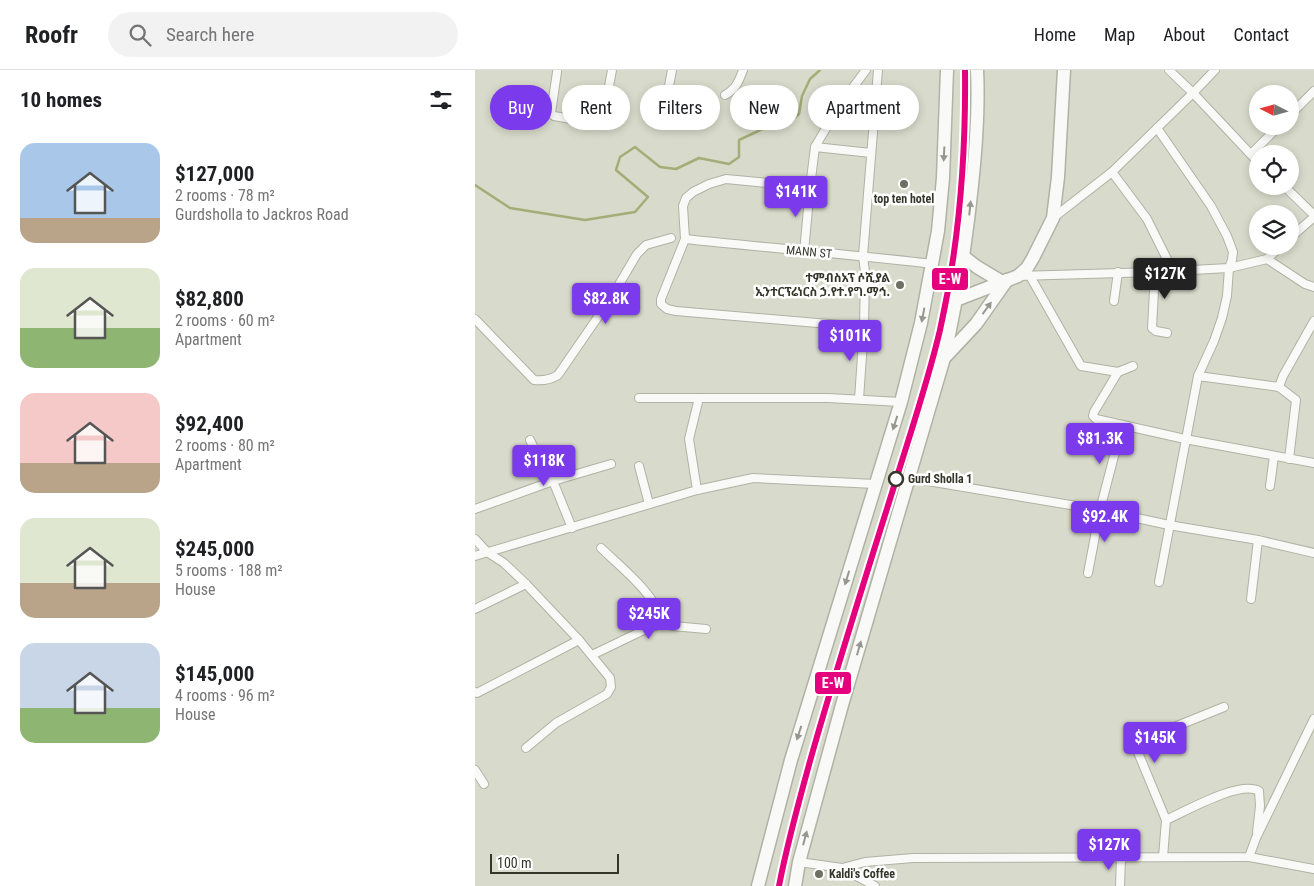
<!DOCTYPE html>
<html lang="en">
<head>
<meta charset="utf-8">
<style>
	body { margin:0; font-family:"Roboto Condensed","Noto Sans Ethiopic",sans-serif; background:#f2f2f2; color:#202124; height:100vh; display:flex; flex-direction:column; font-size:19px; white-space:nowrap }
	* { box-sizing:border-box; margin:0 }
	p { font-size:16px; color:#757577 }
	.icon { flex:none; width:28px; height:28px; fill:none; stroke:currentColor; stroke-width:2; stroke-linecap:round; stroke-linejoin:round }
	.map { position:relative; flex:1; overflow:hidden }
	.sheet { display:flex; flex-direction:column; background:#fff; width:475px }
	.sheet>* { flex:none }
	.hud { position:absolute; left:15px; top:15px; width:475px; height:45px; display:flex; gap:10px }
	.needle { width:32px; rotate:276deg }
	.fabs { position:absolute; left:774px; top:15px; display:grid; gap:10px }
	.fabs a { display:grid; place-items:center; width:50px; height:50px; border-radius:50%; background:#fff; box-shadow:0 2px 8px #0003; font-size:25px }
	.scale { position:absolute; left:15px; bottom:12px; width:129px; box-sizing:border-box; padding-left:5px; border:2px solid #34362a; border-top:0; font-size:14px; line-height:18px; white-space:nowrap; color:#34362a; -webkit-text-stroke:4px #fff; paint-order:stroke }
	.price { position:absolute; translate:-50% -42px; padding:0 11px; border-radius:5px; background:#7c3aed; color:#fff; font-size:16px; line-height:32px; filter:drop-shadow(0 1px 2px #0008) }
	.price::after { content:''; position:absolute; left:50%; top:30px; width:15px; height:11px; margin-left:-8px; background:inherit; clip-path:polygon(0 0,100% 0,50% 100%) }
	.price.selected { background:#222; color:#fff }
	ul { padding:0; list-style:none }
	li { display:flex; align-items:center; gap:15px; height:125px; padding:0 20px }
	li span { display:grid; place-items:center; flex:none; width:140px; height:100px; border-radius:15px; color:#555 }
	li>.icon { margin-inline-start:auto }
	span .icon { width:60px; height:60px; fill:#fffc; stroke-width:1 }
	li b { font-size:21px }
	h2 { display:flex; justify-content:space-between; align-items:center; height:60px; padding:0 20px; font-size:21px }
	.pill { padding:0 18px; border-radius:22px; background:#fff; box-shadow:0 2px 8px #0003; font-size:18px; line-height:45px }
	.pill.selected { background:#7c3aed; color:#fff }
	header { display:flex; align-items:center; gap:30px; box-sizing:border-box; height:70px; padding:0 25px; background:#fff; border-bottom:1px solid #e0e0e0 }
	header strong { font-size:24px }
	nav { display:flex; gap:28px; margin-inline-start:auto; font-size:18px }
	.search { width:350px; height:45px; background:#f2f2f2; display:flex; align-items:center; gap:12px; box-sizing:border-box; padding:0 18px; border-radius:28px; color:#757577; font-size:19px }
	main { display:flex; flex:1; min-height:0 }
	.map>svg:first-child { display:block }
</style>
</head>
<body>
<header>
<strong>Roofr</strong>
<div class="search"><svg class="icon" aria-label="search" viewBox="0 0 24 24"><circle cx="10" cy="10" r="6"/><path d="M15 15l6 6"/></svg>Search here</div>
<nav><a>Home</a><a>Map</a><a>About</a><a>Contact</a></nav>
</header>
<main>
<section class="sheet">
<h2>10 homes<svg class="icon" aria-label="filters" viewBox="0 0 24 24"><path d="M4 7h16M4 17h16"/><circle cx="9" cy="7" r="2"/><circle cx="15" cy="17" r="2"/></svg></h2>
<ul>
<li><span style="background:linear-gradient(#a9c7e8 75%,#b9a48a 0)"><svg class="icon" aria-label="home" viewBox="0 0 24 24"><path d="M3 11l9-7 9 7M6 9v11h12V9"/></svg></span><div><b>$127,000</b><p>2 rooms · 78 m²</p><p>Gurdsholla to Jackros Road</p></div></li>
<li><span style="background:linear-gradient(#dfe7d0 60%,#8fb573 0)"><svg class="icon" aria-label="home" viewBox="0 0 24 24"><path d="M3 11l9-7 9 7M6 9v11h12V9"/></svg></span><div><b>$82,800</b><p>2 rooms · 60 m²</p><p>Apartment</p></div></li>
<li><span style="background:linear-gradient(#f6c9c9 70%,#b9a48a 0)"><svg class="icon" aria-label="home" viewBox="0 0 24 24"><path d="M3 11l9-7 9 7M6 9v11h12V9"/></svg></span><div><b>$92,400</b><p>2 rooms · 80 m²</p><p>Apartment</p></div></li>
<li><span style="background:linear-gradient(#dfe7d0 65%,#b9a48a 0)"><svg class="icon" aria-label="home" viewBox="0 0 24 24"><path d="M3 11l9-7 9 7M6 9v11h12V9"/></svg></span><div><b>$245,000</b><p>5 rooms · 188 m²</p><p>House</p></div></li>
<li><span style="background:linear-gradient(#c9d6e8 65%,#8fb573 0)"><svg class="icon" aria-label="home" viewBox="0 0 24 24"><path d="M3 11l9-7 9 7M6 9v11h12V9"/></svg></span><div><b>$145,000</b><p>4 rooms · 96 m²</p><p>House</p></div></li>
</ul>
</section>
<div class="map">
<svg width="839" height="816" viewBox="0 0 839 816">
	<rect width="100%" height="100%" fill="#d8dbcb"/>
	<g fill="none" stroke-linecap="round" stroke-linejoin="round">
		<!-- stream -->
		<polyline stroke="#a5ac78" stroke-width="2.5" points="0,115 35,138 110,150 160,142 173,127 141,100 145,87 160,77 185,97 201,99 224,88 254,94 264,87 264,70 294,56 311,55 324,44 327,26 335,9 345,0"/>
		<defs>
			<g id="street">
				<polyline points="694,0 718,23 740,0"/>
				<polyline points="82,2 76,43 79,46 119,53 125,53 128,49 137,0"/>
				<path d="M250,25C261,19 264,11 268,0"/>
				<polyline points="815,45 839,21"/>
				<polyline points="188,48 197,0"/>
				<polyline points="682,58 736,136 752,166 758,182 757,190 754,198 752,226 747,248 739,271 723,306"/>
				<polyline points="340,77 364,36 391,0"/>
				<polyline points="396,83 340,77 335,117 251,109 234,114 218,122 211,128 208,136 210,169 186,229 186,234 192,239 201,241 389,257 390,202 388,186 403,0"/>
				<polyline points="776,84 804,56"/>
				<polyline points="637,102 672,149 698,201"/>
				<polyline points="809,116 839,145"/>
				<polyline points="578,148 637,102 718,23 782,91"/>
				<polyline points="815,168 839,147"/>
				<path d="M210,169C293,178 375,184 458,194"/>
				<polyline points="329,182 335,117"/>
				<polyline points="792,189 830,214 839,217"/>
				<polyline points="680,202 677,258 681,261 692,263"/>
				<polyline points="543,206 680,202 754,198 792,189 806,176"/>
				<polyline points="555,206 606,296 643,302 658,296"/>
				<polyline points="639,231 643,202"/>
				<path d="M0,249L59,310C68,311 75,310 83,305L136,228L162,184L171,175L196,168"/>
				<polyline points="643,302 619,342 618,346 621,349 710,369 839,393"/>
				<polyline points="804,317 821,330 814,389"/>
				<polyline points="164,328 353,328 426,332"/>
				<polyline points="384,329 389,257"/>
				<polyline points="55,370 65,391 78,411 97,458"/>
				<polyline points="164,396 174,434"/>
				<polyline points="435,408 625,440 694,455 783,470 839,483"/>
				<polyline points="795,416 799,386"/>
				<polyline points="222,420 214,369 224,328"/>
				<polyline points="0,439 78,411 136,394"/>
				<polyline points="0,469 12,482 29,493 51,514 104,570 135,608 136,617 132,624 81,653 51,678"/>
				<path d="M126,478C149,500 178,522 189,553"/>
				<polyline points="0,486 222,420 278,408 400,414"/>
				<polyline points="613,503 625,440 647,355"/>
				<polyline points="684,512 723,306 804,317 808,306 839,251"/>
				<polyline points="776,529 783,470"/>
				<polyline points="0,539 51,514"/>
				<polyline points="117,585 171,559 189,553 198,556 231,559"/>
				<polyline points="0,622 2,623 104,570"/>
				<polyline points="0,700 9,714"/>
				<path d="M691,750C711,741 765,710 784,721L785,736L782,762"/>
				<polyline points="688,787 691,750 662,680 664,673 677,666 749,637"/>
				<polyline points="774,787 839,799"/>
				<polyline points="324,792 367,798 400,816"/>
				<polyline points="367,798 390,792 438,788 774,787 781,768 839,649"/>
				<polyline points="645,816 646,787"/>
			</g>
			<g id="primary">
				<polyline points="489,187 502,197 527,212"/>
				<polyline points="481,230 543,206 552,198 558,188 578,148 583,107 589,0"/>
				<polyline points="471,286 501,254 532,210"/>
				<polyline points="283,816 316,690 426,332 446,253 463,161 468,108 472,0"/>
				<path d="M320,816L324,792L367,635L469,288C482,230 491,174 497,115C501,77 504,38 502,0"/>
			</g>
		</defs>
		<!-- street casing -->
		<use href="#street" stroke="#afb2a5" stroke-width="10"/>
		<!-- primary casing -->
		<use href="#primary" stroke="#afb2a5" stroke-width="15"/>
		<!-- street -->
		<use href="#street" stroke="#f9faf7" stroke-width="8"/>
		<!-- primary -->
		<use href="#primary" stroke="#f9faf7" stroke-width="12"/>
		<defs>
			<path id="rail-1" d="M304,816C313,769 326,723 339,677C365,587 393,499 421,410C436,361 453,311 465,260C484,175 491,87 490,0"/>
		</defs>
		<!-- rail-1 casing -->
		<use href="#rail-1" stroke="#fff" stroke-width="10"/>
		<!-- rail-1 -->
		<use href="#rail-1" stroke="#e5007d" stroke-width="6"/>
	</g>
	<!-- one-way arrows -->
	<defs><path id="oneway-solid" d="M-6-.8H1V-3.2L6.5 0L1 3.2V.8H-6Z" transform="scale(1.25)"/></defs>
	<g fill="#969890">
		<use href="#oneway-solid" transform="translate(469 84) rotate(93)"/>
		<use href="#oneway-solid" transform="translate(495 138) rotate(-84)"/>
		<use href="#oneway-solid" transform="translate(512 238) rotate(-54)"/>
		<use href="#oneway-solid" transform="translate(448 245) rotate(101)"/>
		<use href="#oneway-solid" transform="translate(420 353) rotate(108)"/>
		<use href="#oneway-solid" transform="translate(372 508) rotate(107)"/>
		<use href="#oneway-solid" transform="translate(384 578) rotate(-74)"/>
		<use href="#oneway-solid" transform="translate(324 663) rotate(108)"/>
		<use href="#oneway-solid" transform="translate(330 768) rotate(-75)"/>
	</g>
	<!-- markers -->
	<g fill="#6d7062" stroke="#fff" stroke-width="2">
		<circle cx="429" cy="114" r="5"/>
		<circle cx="425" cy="215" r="5"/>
		<circle cx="344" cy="804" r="5"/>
	</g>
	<circle fill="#fff" stroke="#34362a" stroke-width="2.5" cx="421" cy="409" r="7"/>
	<g text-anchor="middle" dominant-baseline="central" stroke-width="5" stroke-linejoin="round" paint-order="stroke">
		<!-- poi labels -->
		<g font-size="12" font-weight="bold" fill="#34362a" stroke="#fff">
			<text x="429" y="129">top ten hotel</text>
			<text x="415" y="208" text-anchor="end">ተምብስአፕ ሶሺያል<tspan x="415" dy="14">ኢንተርፕሬነርስ ኃ.የተ.የግ.ማኅ.</tspan></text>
			<text x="354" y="804" text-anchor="start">Kaldi's Coffee</text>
		</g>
		<!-- street labels -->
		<g font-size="12" fill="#34362a" stroke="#fff">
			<text transform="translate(334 182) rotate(5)">MANN ST</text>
		</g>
		<!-- stop labels -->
		<g font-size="12" font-weight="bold" fill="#34362a" stroke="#fff" text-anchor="start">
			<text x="433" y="409">Gurd Sholla 1</text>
		</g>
	</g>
	<g stroke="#fff" stroke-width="2">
		<rect x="456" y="197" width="38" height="24" rx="5" fill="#e5007d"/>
		<rect x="339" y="601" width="38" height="24" rx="5" fill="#e5007d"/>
	</g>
	<g font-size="14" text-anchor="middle" font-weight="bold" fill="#fff">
		<text x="475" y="214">E-W</text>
		<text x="358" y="618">E-W</text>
	</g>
</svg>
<div class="fabs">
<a><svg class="needle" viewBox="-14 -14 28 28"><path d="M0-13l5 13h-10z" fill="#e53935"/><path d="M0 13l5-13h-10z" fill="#757577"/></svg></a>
<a><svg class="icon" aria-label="locate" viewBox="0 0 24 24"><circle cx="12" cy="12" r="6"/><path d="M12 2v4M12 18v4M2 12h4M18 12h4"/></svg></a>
<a><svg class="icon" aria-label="layers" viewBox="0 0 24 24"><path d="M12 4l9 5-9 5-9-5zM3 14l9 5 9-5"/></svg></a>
</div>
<div class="scale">100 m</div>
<b class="price" style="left:321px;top:148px">$141K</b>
<b class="price selected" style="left:690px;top:230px">$127K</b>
<b class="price" style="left:131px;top:255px">$82.8K</b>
<b class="price" style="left:375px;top:292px">$101K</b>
<b class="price" style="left:625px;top:395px">$81.3K</b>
<b class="price" style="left:69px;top:417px">$118K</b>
<b class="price" style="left:630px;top:473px">$92.4K</b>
<b class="price" style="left:174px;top:570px">$245K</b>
<b class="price" style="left:680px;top:694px">$145K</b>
<b class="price" style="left:634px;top:801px">$127K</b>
<div class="hud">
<a class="pill selected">Buy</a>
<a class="pill">Rent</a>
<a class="pill">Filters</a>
<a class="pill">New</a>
<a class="pill">Apartment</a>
</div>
</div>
</main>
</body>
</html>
